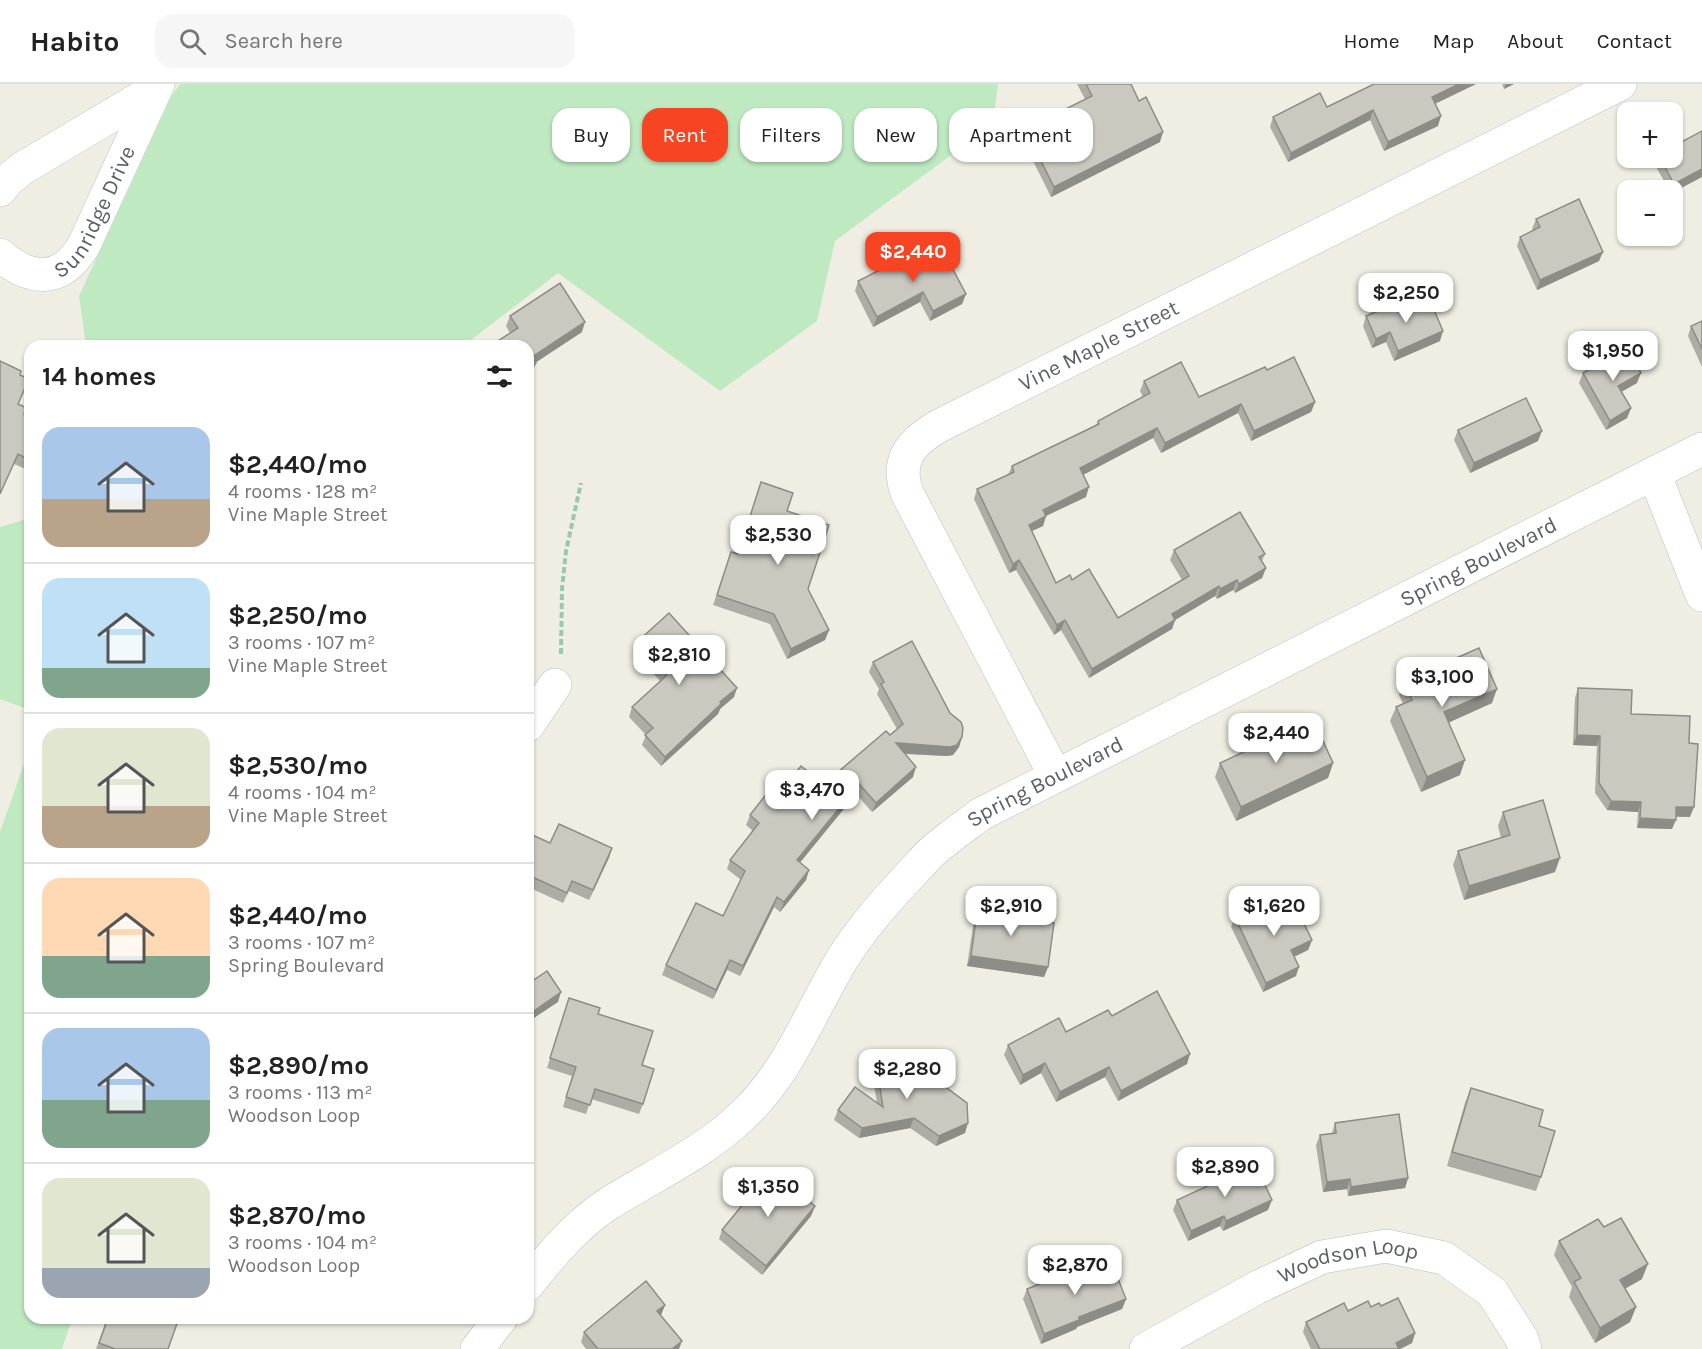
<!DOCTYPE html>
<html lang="en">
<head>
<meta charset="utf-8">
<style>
	body { margin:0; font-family:Karla,sans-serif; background:#f6f6f6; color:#222; height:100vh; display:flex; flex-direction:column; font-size:22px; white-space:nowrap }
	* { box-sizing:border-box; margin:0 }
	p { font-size:20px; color:#767676 }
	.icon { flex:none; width:33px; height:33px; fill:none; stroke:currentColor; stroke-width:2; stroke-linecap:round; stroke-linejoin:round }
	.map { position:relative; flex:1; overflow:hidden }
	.details { position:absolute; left:24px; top:256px; width:510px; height:984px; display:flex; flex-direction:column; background:#fff; border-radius:18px; box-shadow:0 2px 4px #0004 }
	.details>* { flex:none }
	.hud { position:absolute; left:552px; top:24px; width:570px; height:54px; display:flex; gap:12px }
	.fabs { position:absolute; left:1617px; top:18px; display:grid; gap:12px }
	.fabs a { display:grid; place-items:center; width:66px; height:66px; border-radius:12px; background:#fff; box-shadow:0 2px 4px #0004; font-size:30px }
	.price { position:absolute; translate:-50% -51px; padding:0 14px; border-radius:12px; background:#fff; color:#222; font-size:20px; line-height:39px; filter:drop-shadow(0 2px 3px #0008) }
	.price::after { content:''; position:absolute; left:50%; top:36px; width:18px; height:14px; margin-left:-9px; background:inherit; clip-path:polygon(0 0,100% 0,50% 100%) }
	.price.selected { background:#f74422; color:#fff }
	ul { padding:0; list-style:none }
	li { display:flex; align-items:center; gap:18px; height:150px; padding:0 18px }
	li+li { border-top:2px solid #e0e0e0 }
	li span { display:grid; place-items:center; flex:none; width:168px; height:120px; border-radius:18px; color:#555 }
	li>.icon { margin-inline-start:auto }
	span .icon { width:72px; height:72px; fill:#fffc; stroke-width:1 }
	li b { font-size:26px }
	h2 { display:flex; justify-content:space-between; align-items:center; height:72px; padding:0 18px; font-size:26px }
	.tag { padding:0 21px; border-radius:18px; background:#fff; box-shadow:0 2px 4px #0004; font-size:21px; line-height:54px }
	.tag.selected { background:#f74422; color:#fff }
	header { display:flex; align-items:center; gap:36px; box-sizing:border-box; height:84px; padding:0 30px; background:#fff; border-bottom:2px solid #e0e0e0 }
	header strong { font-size:28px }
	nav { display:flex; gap:33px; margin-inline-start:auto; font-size:21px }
	.search { width:420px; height:54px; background:#f6f6f6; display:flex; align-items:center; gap:15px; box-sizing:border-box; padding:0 21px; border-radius:18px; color:#767676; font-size:22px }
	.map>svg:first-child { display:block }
</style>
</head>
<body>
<header>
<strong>Habito</strong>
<div class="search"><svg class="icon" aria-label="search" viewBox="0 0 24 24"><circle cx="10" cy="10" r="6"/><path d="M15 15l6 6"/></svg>Search here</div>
<nav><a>Home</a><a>Map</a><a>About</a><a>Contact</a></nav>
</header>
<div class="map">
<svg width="1702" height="1265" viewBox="0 0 1702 1265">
	<rect width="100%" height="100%" fill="#f0eee3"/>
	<!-- green -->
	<g fill="#bee9c1">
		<polygon points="180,0 998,0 993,40 835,157 817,237 720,307 558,189 463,262 86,262 79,212 171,13"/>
		<polygon points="30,434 30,626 0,615 0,443"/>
		<polygon points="30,663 30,1234 72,1235 62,1265 0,1265 0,748"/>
	</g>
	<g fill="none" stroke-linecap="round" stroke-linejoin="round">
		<defs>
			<g id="minor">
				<polyline points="0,106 9,95 23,84 154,6"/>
				<path id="s1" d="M0,171C31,198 62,199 84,161L158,0"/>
				<polyline points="1654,389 1702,511"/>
				<polyline points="528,641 555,601"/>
				<path id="s2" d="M1055,691L907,409C896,377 909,360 937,343L1620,0"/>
				<path id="s3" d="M528,1200C551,1171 576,1141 608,1120C652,1092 702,1070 741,1033C788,990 809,931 841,877C860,846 884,819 909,792C917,784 925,774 934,766C949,753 965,742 981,730L1702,365"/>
				<polyline points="477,1265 501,1234"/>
				<path id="s4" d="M1146,1265L1258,1203L1322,1173L1386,1162L1444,1174L1492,1208L1522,1255L1525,1265"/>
			</g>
		</defs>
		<!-- minor casing -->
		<use href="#minor" stroke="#bbbdc4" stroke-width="34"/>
		<!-- path -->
		<polyline stroke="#96caaa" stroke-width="4" stroke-dasharray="6 3" stroke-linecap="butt" points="561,570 562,505 566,467 581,399"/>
		<!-- minor -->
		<use href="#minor" stroke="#fff" stroke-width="33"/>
	</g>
	<!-- wall -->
	<g fill="#afaca5">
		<polygon points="1077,0 1131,0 1160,58 1051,113 1022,55 1025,45 1085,15"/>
		<polygon points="1374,0 1476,0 1435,20 1438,42 1384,67 1370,36 1288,78 1270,43 1273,33 1327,23"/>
		<polygon points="1502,0 1514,0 1504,5"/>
		<polygon points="1702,47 1672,106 1669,106 1655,81 1658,74 1672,74"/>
		<polygon points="1536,135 1599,177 1537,206 1517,162 1520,153 1533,147 1532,145"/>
		<polygon points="915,179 966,210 962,220 930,237 920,218 873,243 855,207 858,197"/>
		<polygon points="1398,228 1440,257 1394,277 1386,258 1372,264 1363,242 1366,232"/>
		<polygon points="510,232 582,248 535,278 532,289 506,242"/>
		<polygon points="1702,237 1702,283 1688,252 1691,242"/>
		<polygon points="1267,286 1315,318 1311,328 1251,357 1238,329 1161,369 1153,354 1083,391 1086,413 1046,432 1043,442 1032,447 1056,499 1072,496 1118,534 1182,496 1170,476 1174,466 1265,470 1262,477 1266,484 1262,494 1235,509 1233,506 1217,515 1215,512 1175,536 1172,545 1089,594 1061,546 1054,551 1016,486 1009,489 974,415 977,405 1008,391 1012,382 1096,341 1098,337 1143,313 1140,307 1144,297 1199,313"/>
		<polygon points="1583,289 1637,299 1621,308 1631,324 1627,334 1606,346 1579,299"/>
		<polygon points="20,291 29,295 18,320 27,324 25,330 30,332 30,387 14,380"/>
		<polygon points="1458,346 1538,357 1470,389 1454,356"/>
		<polygon points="787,427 808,505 829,546 825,556 787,575 770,540 713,521 731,468 737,470"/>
		<polygon points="637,558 734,613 720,625 718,630 661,682 642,661 646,651 629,633 632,623 660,597 634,568"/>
		<polygon points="873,578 962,653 959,663 953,671 947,672 905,670 913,693 872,728 856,710 800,778 809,786 806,796 780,828 774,823 740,892 727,886 713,915 662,891 666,881 723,832 741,796 727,785 730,776 753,747 746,741 750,731 783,704 824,700 897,645 877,610 879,605 869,588"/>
		<polygon points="1404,597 1492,619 1449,638 1460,691 1421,708 1390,637 1396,623 1403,620 1399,611"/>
		<polygon points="1578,604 1689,659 1690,733 1676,733 1672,745 1637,744 1638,728 1607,726 1595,709 1597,662 1573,661 1575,614"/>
		<polygon points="1312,649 1333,679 1328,694 1236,737 1215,693 1220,679"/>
		<polygon points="1503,728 1555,788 1464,816 1453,781 1458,767 1501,754 1498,742"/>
		<polygon points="528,749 550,759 612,764 589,816 569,807 563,819 528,803"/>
		<polygon points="978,820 1014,833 1048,883 1044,893 967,882 975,829"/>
		<polygon points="1271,825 1312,856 1308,866 1294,873 1296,892 1263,908 1231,843 1235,833"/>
		<polygon points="566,924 598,930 642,981 643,1020 639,1030 591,1015 586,1030 563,1023 572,992 547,984"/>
		<polygon points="1112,932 1187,980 1118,1017 1105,993 1056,1018 1041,989 1020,1001 1004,971 1008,961 1066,948"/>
		<polygon points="876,979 913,979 965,1049 936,1062 910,1044 859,1054 834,1036 838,1026 877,1019 872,988"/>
		<polygon points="1471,1004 1539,1042 1541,1093 1536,1107 1447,1082 1465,1019"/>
		<polygon points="1335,1039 1408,1094 1405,1104 1348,1112 1347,1105 1323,1108 1316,1061 1320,1051 1332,1049"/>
		<polygon points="1177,1116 1268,1126 1223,1147 1220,1142 1188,1157 1173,1126"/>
		<polygon points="815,1122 811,1132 762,1191 719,1155 722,1146"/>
		<polygon points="1604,1143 1642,1195 1625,1205 1636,1223 1630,1238 1595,1259 1569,1213 1572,1203 1554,1171 1559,1157"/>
		<polygon points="1074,1192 1126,1215 1122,1225 1077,1243 1076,1245 1041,1260 1023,1215 1027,1205"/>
		<polygon points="665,1221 661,1231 679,1265 586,1265 581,1258 584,1248"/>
		<polygon points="1381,1222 1415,1249 1412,1259 1400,1265 1311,1265 1303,1248 1306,1238 1348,1227 1371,1223"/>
		<polygon points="107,1234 168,1265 96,1265"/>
	</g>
	<!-- shaded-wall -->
	<g fill="#8e8c86">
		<polygon points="1459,0 1476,0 1428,23 1432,13"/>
		<polygon points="1506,0 1514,0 1504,5"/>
		<polygon points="1373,26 1370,36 1288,78 1291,69"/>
		<polygon points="1441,32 1438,42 1384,67 1388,58"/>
		<polygon points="1163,48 1160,58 1051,113 1054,103"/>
		<polygon points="1702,85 1702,93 1672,109 1672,106 1674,100"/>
		<polygon points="1603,168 1599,177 1537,206 1540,196"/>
		<polygon points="923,208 920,218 873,243 877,233"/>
		<polygon points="966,210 962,220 930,237 933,227"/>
		<polygon points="585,238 582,248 529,283 532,273"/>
		<polygon points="1443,247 1440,257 1394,277 1398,267"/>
		<polygon points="1390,248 1386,258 1372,264 1376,255"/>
		<polygon points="536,279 532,289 528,292 528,284"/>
		<polygon points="1641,289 1637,299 1614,312 1618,302"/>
		<polygon points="1315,318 1311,328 1251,357 1254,347"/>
		<polygon points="1241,320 1238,329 1161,369 1165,359"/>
		<polygon points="1631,324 1627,334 1606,346 1610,337"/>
		<polygon points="1157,344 1153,354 1077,394 1080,384"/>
		<polygon points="1542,347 1538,357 1470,389 1474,379"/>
		<polygon points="1089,403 1086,413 1039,435 1043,426"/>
		<polygon points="1046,432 1043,442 1025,450 1029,441"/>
		<polygon points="1019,476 1016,486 1009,489 1013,480"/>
		<polygon points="1266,484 1262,494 1235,509 1239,500"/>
		<polygon points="1237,496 1233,506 1217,515 1220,505"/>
		<polygon points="1219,502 1215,512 1175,536 1172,545 1089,594 1092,585 1172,530"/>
		<polygon points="1065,536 1061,546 1054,551 1057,541"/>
		<polygon points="829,546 825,556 787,575 791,565"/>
		<polygon points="737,604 734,613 720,625 718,630 661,682 665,673 720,618"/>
		<polygon points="1497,605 1492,619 1439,643 1444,628"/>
		<polygon points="1577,651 1600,652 1597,662 1573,661"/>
		<polygon points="962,653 959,663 953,671 947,672 893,669 896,659"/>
		<polygon points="1465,676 1460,691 1421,708 1427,693"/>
		<polygon points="1333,679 1328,694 1236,737 1241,723"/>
		<polygon points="916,683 913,693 872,728 876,719"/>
		<polygon points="859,700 856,710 794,786 797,776"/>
		<polygon points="1611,717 1641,718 1638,728 1607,726"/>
		<polygon points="1676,723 1694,723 1690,733 1673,732"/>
		<polygon points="1640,734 1676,736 1672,745 1637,744"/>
		<polygon points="612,764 609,774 589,816 593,806"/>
		<polygon points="1560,774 1555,788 1464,816 1469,802"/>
		<polygon points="809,786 806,796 780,828 784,818"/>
		<polygon points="777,813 774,823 740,892 743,882"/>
		<polygon points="1312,856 1308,866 1287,876 1291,866"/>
		<polygon points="971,872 1048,883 1044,893 967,882"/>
		<polygon points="730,876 727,886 713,915 716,906"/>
		<polygon points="1299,883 1296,892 1263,908 1266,899"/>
		<polygon points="561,908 558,918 528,938 528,931"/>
		<polygon points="1190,970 1187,980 1118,1017 1121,1007"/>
		<polygon points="1045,979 1041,989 1020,1001 1023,991"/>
		<polygon points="1109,983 1105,993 1056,1018 1060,1008"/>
		<polygon points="914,1034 910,1044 859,1054 862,1044"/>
		<polygon points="968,1039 965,1049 936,1062 939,1052"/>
		<polygon points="1408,1094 1405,1104 1348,1112 1351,1103"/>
		<polygon points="1350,1095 1347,1105 1323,1108 1327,1098"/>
		<polygon points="1272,1116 1268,1126 1223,1147 1226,1137"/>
		<polygon points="815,1122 811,1132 762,1191 766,1182"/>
		<polygon points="1224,1132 1220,1142 1188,1157 1191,1147"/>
		<polygon points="1648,1180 1642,1195 1615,1210 1620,1196"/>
		<polygon points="1126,1215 1122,1225 1077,1243 1076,1245 1041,1260 1044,1250 1079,1233"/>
		<polygon points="665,1221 661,1231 654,1237 657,1227"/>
		<polygon points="1636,1223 1630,1238 1595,1259 1600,1244"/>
		<polygon points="1415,1249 1412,1259 1400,1265 1393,1265 1396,1259"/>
		<polygon points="682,1257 679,1265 672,1265"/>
	</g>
	<!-- building -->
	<g fill="#cbc8c0" stroke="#8e8c86" stroke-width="1.5">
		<polygon points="1086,0 1131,0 1139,17 1146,13 1163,48 1054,103 1025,45 1092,12"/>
		<polygon points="1374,0 1459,0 1432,13 1441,32 1388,58 1373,26 1291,69 1273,33 1320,9 1327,23"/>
		<polygon points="1702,47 1702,85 1674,100 1660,74 1672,74 1672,63"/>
		<polygon points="1579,115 1603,168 1540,196 1520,153 1540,143 1536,135"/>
		<polygon points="942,165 966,210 933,227 923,208 877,233 858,197 911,170 915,179"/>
		<polygon points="560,199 585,238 532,273 536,279 528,284 528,262 490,262 518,244 510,232"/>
		<polygon points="1429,214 1443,247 1398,267 1390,248 1376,255 1366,232 1394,220 1398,228"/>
		<polygon points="1702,237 1702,265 1691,242"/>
		<polygon points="1627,264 1641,289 1618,302 1631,324 1610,337 1583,289"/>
		<polygon points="1294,273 1315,318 1254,347 1241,320 1165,359 1157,344 1080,384 1089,403 1043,426 1046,432 1029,441 1056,499 1070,491 1072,496 1089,485 1118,534 1189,492 1174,466 1240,428 1265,470 1259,473 1266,484 1239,500 1237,496 1220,505 1219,502 1172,530 1175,536 1092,585 1065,536 1057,541 1019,476 1013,480 977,405 1014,388 1012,382 1099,340 1098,337 1150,309 1144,297 1181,278 1199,313 1265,283 1267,286"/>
		<polygon points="0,277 21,287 20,291 29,295 18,320 27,324 24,330 30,332 30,376 18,370 0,410"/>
		<polygon points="1526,314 1542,347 1474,379 1458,346"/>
		<polygon points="761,398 793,409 787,427 829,441 808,505 829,546 791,565 774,530 717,511 731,468 738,470"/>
		<polygon points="669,529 737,604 720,618 721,620 665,673 645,651 653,644 632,623 667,591 637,558"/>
		<polygon points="912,557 950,629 961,638 963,644 962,653 957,661 950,663 896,659 916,683 876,719 859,700 797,776 809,786 784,818 777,813 743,882 730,876 716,906 666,881 696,819 723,832 745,787 730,776 759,739 750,731 776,698 783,704 801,682 824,700 886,647 890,651 903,640 881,600 884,598 873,578"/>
		<polygon points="1479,564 1497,605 1444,628 1465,676 1427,693 1396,623 1412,616 1404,597"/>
		<polygon points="1578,604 1632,606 1631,630 1690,632 1689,659 1698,660 1694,723 1676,723 1676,736 1640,734 1641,718 1611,717 1599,699 1600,652 1577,651"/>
		<polygon points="1307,638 1312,649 1318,646 1333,679 1241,723 1220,679"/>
		<polygon points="1543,716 1560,774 1469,802 1458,767 1510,751 1503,728"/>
		<polygon points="559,740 612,764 593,806 572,797 567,809 528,791 528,749 550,759"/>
		<polygon points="1292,815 1312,856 1291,866 1299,883 1266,899 1235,833 1267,817 1271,825"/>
		<polygon points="978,820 1015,825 1014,833 1054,839 1048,883 971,872"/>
		<polygon points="547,887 561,908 528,931 528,900"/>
		<polygon points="1157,907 1190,970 1121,1007 1109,983 1060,1008 1045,979 1023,991 1008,961 1059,934 1066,948 1108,926 1112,932"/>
		<polygon points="569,914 600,924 598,930 653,947 642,981 654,985 643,1020 595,1005 590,1021 566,1013 576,983 550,974"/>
		<polygon points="912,973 913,979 967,1019 968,1039 939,1052 914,1034 862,1044 838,1026 855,1003 883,1023 876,979"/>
		<polygon points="1471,1004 1543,1026 1539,1042 1555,1047 1541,1093 1452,1068"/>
		<polygon points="1399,1030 1408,1094 1351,1103 1350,1095 1327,1098 1320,1051 1336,1049 1335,1039"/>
		<polygon points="1255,1080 1272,1116 1226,1137 1224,1132 1191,1147 1177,1116"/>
		<polygon points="771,1086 815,1122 766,1182 722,1146"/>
		<polygon points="1621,1134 1648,1180 1620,1196 1636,1223 1600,1244 1574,1198 1581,1194 1559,1157 1598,1135 1604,1143"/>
		<polygon points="1111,1177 1126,1215 1079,1233 1079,1236 1044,1250 1027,1205 1072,1187 1074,1192"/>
		<polygon points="646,1197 665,1221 657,1227 682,1257 672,1265 598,1265 584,1248"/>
		<polygon points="1398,1214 1415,1249 1396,1259 1399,1265 1320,1265 1306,1238 1344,1219 1348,1227 1368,1217 1371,1223 1379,1219 1381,1222"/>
		<polygon points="108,1234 179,1234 168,1265 115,1265 99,1259"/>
	</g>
	<g text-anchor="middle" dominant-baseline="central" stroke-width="4.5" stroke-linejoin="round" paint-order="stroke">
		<!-- street labels -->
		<g font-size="22" fill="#5b5f66" stroke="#fff">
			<text stroke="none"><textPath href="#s1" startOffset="135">Sunridge Drive</textPath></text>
			<text stroke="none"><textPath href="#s2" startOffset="580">Vine Maple Street</textPath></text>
			<text stroke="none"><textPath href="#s3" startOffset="1221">Spring Boulevard</textPath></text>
			<text stroke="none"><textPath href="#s3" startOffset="735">Spring Boulevard</textPath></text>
			<text stroke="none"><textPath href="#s4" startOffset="224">Woodson Loop</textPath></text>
		</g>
	</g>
</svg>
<div class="fabs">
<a>+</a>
<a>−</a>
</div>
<b class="price selected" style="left:913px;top:199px">$2,440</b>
<b class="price" style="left:1406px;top:240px">$2,250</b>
<b class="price" style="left:1613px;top:298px">$1,950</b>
<b class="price" style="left:778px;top:482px">$2,530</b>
<b class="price" style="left:679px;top:602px">$2,810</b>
<b class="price" style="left:1442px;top:624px">$3,100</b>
<b class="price" style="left:1276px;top:680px">$2,440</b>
<b class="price" style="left:812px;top:737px">$3,470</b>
<b class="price" style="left:1011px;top:853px">$2,910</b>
<b class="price" style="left:1274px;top:853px">$1,620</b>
<b class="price" style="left:907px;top:1016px">$2,280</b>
<b class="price" style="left:1225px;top:1114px">$2,890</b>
<b class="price" style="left:768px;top:1134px">$1,350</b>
<b class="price" style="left:1075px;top:1212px">$2,870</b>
<div class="hud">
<a class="tag">Buy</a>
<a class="tag selected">Rent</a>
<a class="tag">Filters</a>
<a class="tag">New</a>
<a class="tag">Apartment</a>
</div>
<section class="details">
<h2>14 homes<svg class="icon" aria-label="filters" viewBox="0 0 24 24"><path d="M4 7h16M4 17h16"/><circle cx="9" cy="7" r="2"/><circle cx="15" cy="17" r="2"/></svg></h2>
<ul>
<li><span style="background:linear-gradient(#a9c7e8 60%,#b9a48a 0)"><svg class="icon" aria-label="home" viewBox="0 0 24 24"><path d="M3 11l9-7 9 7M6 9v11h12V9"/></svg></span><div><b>$2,440/mo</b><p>4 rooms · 128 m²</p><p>Vine Maple Street</p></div></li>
<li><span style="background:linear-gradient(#bfe0f5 75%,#7fa58c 0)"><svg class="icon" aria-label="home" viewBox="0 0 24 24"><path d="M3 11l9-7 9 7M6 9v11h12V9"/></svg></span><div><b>$2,250/mo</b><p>3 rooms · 107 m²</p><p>Vine Maple Street</p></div></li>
<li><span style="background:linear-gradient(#dfe7d0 65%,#b9a48a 0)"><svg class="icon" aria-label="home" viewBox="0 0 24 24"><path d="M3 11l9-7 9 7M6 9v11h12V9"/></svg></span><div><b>$2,530/mo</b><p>4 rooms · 104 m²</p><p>Vine Maple Street</p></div></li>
<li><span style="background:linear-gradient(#ffd9b3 65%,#7fa58c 0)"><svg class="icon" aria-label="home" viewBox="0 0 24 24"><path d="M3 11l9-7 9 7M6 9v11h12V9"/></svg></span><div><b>$2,440/mo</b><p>3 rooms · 107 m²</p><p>Spring Boulevard</p></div></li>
<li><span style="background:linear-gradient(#a9c7e8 60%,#7fa58c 0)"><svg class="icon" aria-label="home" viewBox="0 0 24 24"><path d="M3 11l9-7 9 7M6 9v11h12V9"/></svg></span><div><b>$2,890/mo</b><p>3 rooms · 113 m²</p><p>Woodson Loop</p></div></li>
<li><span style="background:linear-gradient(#dfe7d0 75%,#9aa5b1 0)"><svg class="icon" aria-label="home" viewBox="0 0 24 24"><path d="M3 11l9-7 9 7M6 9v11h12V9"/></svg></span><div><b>$2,870/mo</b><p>3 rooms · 104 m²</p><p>Woodson Loop</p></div></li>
</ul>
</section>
</div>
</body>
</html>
